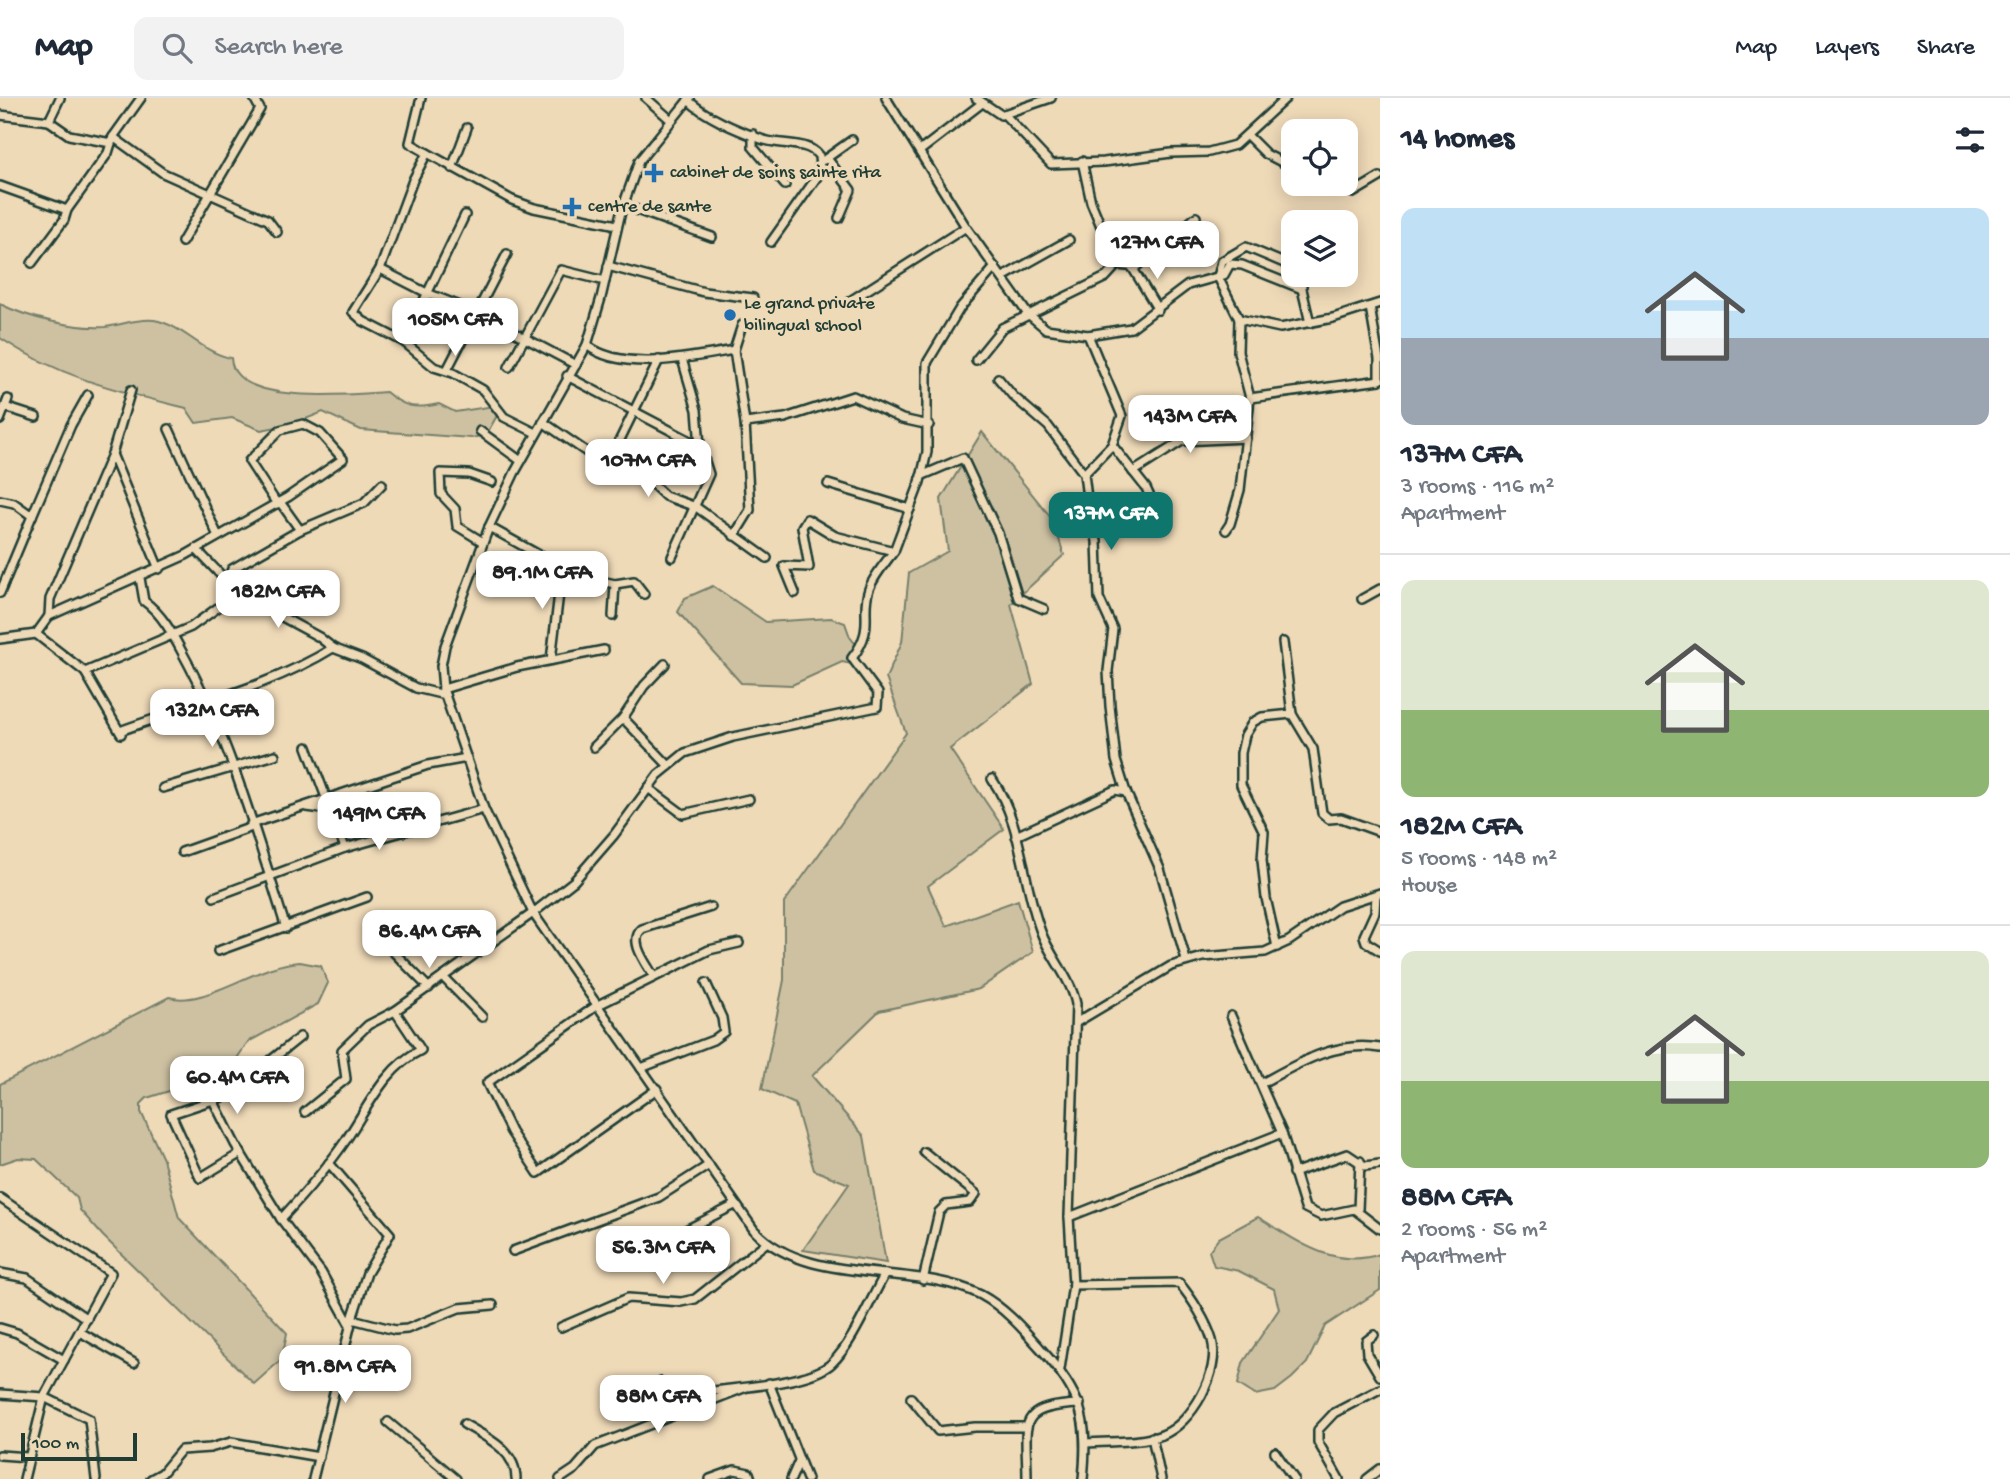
<!DOCTYPE html>
<html lang="en">
<head>
<meta charset="utf-8">
<style>
	body { margin:0; font-family:"Gochi Hand",sans-serif; background:#f2f2f3; color:#1f2937; height:100vh; display:flex; flex-direction:column; font-size:26px; white-space:nowrap }
	* { box-sizing:border-box; margin:0 }
	p { font-size:23px; color:#747a83 }
	.icon { flex:none; width:38px; height:38px; fill:none; stroke:currentColor; stroke-width:2; stroke-linecap:round; stroke-linejoin:round }
	.map { position:relative; flex:1; overflow:hidden }
	.sheet { display:flex; flex-direction:column; background:#fff; width:630px }
	.sheet>* { flex:none }
	.tools { position:absolute; left:1281px; top:21px; display:grid; gap:14px }
	.tools a { display:grid; place-items:center; width:77px; height:77px; border-radius:14px; background:#fff; box-shadow:0 4px 18px #0003; font-size:35px }
	.scale { position:absolute; left:21px; bottom:18px; width:116px; box-sizing:border-box; padding-left:7px; border:4px solid #1f3d34; border-top:0; font-size:19px; line-height:24px; white-space:nowrap; color:#1f3d34; -webkit-text-stroke:5px #efdab8; paint-order:stroke }
	.price { position:absolute; translate:-50% -60px; padding:0 16px; border-radius:14px; background:#fff; color:#222; font-size:23px; line-height:46px; filter:drop-shadow(0 2px 4px #0008) }
	.price::after { content:''; position:absolute; left:50%; top:42px; width:21px; height:16px; margin-left:-10px; background:inherit; clip-path:polygon(0 0,100% 0,50% 100%) }
	.price.on { background:#0f766e; color:#fff }
	ul { padding:0; list-style:none }
	li { display:grid; align-content:center; gap:14px; height:371px; padding:0 21px }
	li+li { border-top:2px solid #e0e1e3 }
	li span { display:grid; place-items:center; height:217px; border-radius:14px; color:#555 }
	li>.icon { margin-inline-start:auto }
	span .icon { width:126px; height:126px; fill:#fffc; stroke-width:1 }
	li b { font-size:30px }
	h2 { display:flex; justify-content:space-between; align-items:center; height:84px; padding:0 21px; font-size:30px }
	header { display:flex; align-items:center; gap:42px; box-sizing:border-box; height:98px; padding:0 35px; background:#fff; border-bottom:2px solid #e0e1e3 }
	header strong { font-size:33px }
	nav { display:flex; gap:38px; margin-inline-start:auto; font-size:24px }
	.search { width:490px; height:63px; background:#f2f2f3; display:flex; align-items:center; gap:18px; box-sizing:border-box; padding:0 24px; border-radius:14px; color:#747a83; font-size:26px }
	main { display:flex; flex:1; min-height:0 }
	.map>svg:first-child { display:block }
</style>
</head>
<body>
<header>
<strong>Map</strong>
<div class="search"><svg class="icon" aria-label="search" viewBox="0 0 24 24"><circle cx="10" cy="10" r="6"/><path d="M15 15l6 6"/></svg>Search here</div>
<nav><a>Map</a><a>Layers</a><a>Share</a></nav>
</header>
<main>
<div class="map">
<svg width="1380" height="1381" viewBox="0 0 1380 1381">
	<rect width="100%" height="100%" fill="#efdab8"/>
	<filter id="ink" filterUnits="userSpaceOnUse"><feTurbulence type="fractalNoise" baseFrequency=".0143" numOctaves="2"/><feDisplacementMap in="SourceGraphic" scale="14" xChannelSelector="R" yChannelSelector="G"/><feConvolveMatrix kernelMatrix="1 2 1 2 8 2 1 2 1" color-interpolation-filters="sRGB"/></filter>
	<g filter="url(#ink)">
		<!-- green -->
		<g fill="#cdc1a2" stroke="#767f6b" stroke-width="2">
			<path d="M0,206C28,220 75,231 105,229C122,227 137,220 154,222C183,227 202,255 231,260C233,309 352,296 386,294C405,310 415,311 439,306L455,314L494,308L499,314L486,337L471,340L361,332L323,314L293,326L261,332L232,320L196,325L186,310C118,293 59,279 0,240Z"/>
			<polygon points="982,334 1053,422 1064,457 1011,506 1033,586 950,651 1004,731 928,788 946,828 1018,802 1033,854 979,891 879,913 812,978 864,1038 886,1165 803,1152 849,1086 814,1072 795,1006 762,991 784,882 784,805 906,635 886,580 902,544 909,475 948,453 941,401"/>
			<polygon points="713,488 766,524 831,520 845,525 850,539 860,552 857,567 842,564 792,587 741,585 678,514 685,500"/>
			<path d="M300,864L321,868L328,885L318,906L248,944L227,975L147,1000L141,1006V1014L163,1061L179,1120L287,1235L282,1261L254,1286L103,1138L80,1112L77,1100L36,1061L18,1060L0,1066V986L169,899C205,910 256,866 300,864Z"/>
			<path d="M1258,1119C1296,1142 1334,1172 1380,1156V1192L1325,1228L1307,1265L1292,1280L1275,1293L1255,1297L1238,1286L1243,1265L1279,1211L1274,1191L1239,1173L1214,1168L1209,1153L1219,1140Z"/>
		</g>
		<g fill="none" stroke-linecap="round" stroke-linejoin="round">
			<defs>
				<g id="minor">
					<polyline points="421,0 410,45 420,51 512,102 534,110 617,127"/>
					<polyline points="646,0 671,22"/>
					<path d="M690,0L639,63L621,114L601,200L587,247L515,374L489,429L445,548L441,568L443,591L484,711L533,815L754,1132C808,1190 914,1163 981,1197C1005,1210 1023,1231 1041,1251C1082,1296 1089,1321 1083,1381"/>
					<polyline points="886,0 966,129 1027,215 1046,231 1088,237 1131,230 1188,187 1224,177 1230,166 1242,167 1302,191 1310,225"/>
					<polyline points="976,0 1001,17 1051,0"/>
					<path d="M688,2C707,20 737,32 761,41C779,48 807,42 819,58L820,71L817,79L771,144"/>
					<polyline points="1004,16 1051,66 1104,64 1171,55 1209,54 1235,47 1286,0"/>
					<polyline points="0,17 49,23 69,37 111,45"/>
					<polyline points="49,23 60,0"/>
					<polyline points="753,36 753,49 785,87"/>
					<polyline points="1248,38 1266,56 1293,70"/>
					<polyline points="113,39 163,75 268,122 277,134"/>
					<polyline points="921,52 981,6"/>
					<polyline points="427,55 413,82 380,171 353,214 363,223 404,244 434,269 453,275 483,292 504,319 536,335"/>
					<polyline points="827,60 851,92 839,120"/>
					<polyline points="824,62 852,42"/>
					<polyline points="1082,63 1091,104 1117,167"/>
					<polyline points="452,70 467,30"/>
					<polyline points="1329,86 1353,95 1380,79"/>
					<polyline points="0,88 67,112 108,55 113,39 141,0"/>
					<polyline points="623,107 712,139"/>
					<polyline points="182,144 260,11 254,0"/>
					<polyline points="32,165 64,122 67,112"/>
					<polyline points="608,168 704,194 753,200"/>
					<polyline points="1132,169 1158,212"/>
					<polyline points="380,171 427,195 478,215 576,267"/>
					<polyline points="1293,174 1284,165 1246,149 1222,163 1218,179 1239,221 1280,230 1333,220 1380,205"/>
					<polyline points="1296,177 1302,182 1302,191"/>
					<polyline points="1003,179 1069,142"/>
					<polyline points="850,203 966,129"/>
					<polyline points="1370,209 1379,261 1379,282"/>
					<polyline points="742,227 734,252 745,325 785,320 853,298 902,321 929,327"/>
					<polyline points="1088,237 1122,318 1112,347 1084,376 1088,408 1097,443 1099,500 1113,531 1108,573 1110,608 1116,662 1126,694"/>
					<polyline points="404,244 465,117"/>
					<path d="M587,247C621,275 692,259 734,252"/>
					<polyline points="976,262 1002,230 1106,179 1117,167 1136,169 1196,119"/>
					<polyline points="509,269 561,172 605,183"/>
					<polyline points="447,272 507,156"/>
					<polyline points="567,278 700,348"/>
					<polyline points="998,280 1013,298 1048,328 1084,376"/>
					<polyline points="1250,300 1380,282"/>
					<polyline points="5,309 36,319"/>
					<polyline points="0,322 8,301"/>
					<polyline points="543,324 607,368 646,380 665,398 696,409 767,460"/>
					<polyline points="169,331 218,438"/>
					<polyline points="480,333 521,363"/>
					<polyline points="1112,347 1146,390 1152,403"/>
					<polyline points="112,356 159,471"/>
					<polyline points="607,368 659,262"/>
					<polyline points="1133,374 1182,343 1246,340"/>
					<polyline points="921,378 963,360 998,435 1018,500 1044,511"/>
					<polyline points="828,386 910,411"/>
					<polyline points="0,402 14,405 32,418 0,495"/>
					<polyline points="280,404 300,432"/>
					<polyline points="32,418 71,327 88,297"/>
					<polyline points="489,429 575,477 615,486 634,483 644,496"/>
					<polyline points="1226,432 1230,426 1240,392 1250,300 1238,254 1239,221"/>
					<polyline points="734,438 750,412 745,325"/>
					<polyline points="483,444 457,428 455,411 441,396 440,375 469,376 492,384"/>
					<polyline points="196,451 238,495 319,539 333,550 362,561 416,590 445,597"/>
					<polyline points="672,459 709,376 700,348 697,312 682,261"/>
					<path d="M140,480L144,503C162,516 172,535 182,554C230,641 256,736 286,830"/>
					<polyline points="226,486 232,471 300,432 364,405 382,386"/>
					<polyline points="795,495 784,468 809,469 802,429 807,421 835,438 894,453 920,384 927,354 927,265 960,210 995,169"/>
					<polyline points="1362,501 1380,491"/>
					<polyline points="49,518 186,457 288,399 343,361 320,335 303,326 280,332 249,363 277,406"/>
					<polyline points="613,518 615,486"/>
					<polyline points="36,536 49,518 50,501 112,356 131,292"/>
					<polyline points="0,541 36,536 85,574 121,636"/>
					<polyline points="1283,544 1292,616 1313,651 1322,715 1329,721 1341,720 1380,734"/>
					<polyline points="551,562 562,470"/>
					<polyline points="85,574 191,529 238,495"/>
					<polyline points="443,591 517,569 604,552"/>
					<polyline points="623,620 669,668"/>
					<path d="M120,633C190,607 269,590 333,550"/>
					<polyline points="307,649 345,750"/>
					<polyline points="594,649 623,620 644,588 665,566"/>
					<path d="M992,681C1023,726 1022,784 1041,834C1050,859 1071,880 1076,906L1069,1119L1073,1187L1060,1271"/>
					<polyline points="163,690 275,657"/>
					<polyline points="648,690 683,716 749,701"/>
					<polyline points="307,709 330,712"/>
					<polyline points="251,726 428,667 467,660"/>
					<polyline points="1016,738 1115,692 1126,694 1160,771 1186,862"/>
					<polyline points="182,754 252,729"/>
					<polyline points="1376,797 1375,814 1364,838 1366,844 1380,853"/>
					<polyline points="214,799 345,750 484,711"/>
					<polyline points="369,829 429,890"/>
					<polyline points="1277,849 1266,800 1262,762 1264,734 1241,687 1241,655 1245,637 1253,624 1262,619 1292,616"/>
					<polyline points="218,853 367,799"/>
					<polyline points="443,879 482,919"/>
					<path d="M654,879C646,865 628,843 642,831L711,809"/>
					<polyline points="1231,918 1282,1035 1305,1110 1321,1118 1354,1111 1380,1131"/>
					<polyline points="1077,924 1171,868 1203,859 1265,854 1289,843 1340,808 1380,795"/>
					<polyline points="641,970 713,942 724,934 722,920 706,885"/>
					<path d="M1262,985C1299,965 1336,942 1380,950"/>
					<polyline points="657,991 538,1075 511,1034 487,985 596,908 709,852 739,845"/>
					<polyline points="213,1002 235,1046 281,1121 321,1174 350,1227"/>
					<polyline points="305,1014 346,981 342,952 368,927 395,913"/>
					<polyline points="241,1055 200,1080 171,1016 243,992 270,963 300,939"/>
					<polyline points="1293,1075 1347,1056 1365,1068 1380,1066"/>
					<polyline points="0,1100 111,1175 44,1299 24,1381"/>
					<polyline points="1358,1112 1360,1063"/>
					<polyline points="1069,1119 1282,1035"/>
					<path d="M281,1121C304,1096 327,1070 346,1042C367,1011 385,969 421,952L395,913L533,815L574,783L614,737L658,677L685,655L733,639L877,609L878,595L852,560C876,529 860,516 869,491C874,477 886,464 894,453"/>
					<polyline points="513,1153 659,1099 709,1067"/>
					<polyline points="642,1154 735,1107"/>
					<polyline points="0,1175 27,1180 87,1221"/>
					<polyline points="923,1182 939,1114 946,1107 970,1104 976,1096 924,1054"/>
					<path d="M1073,1187L1179,1185C1191,1199 1207,1224 1212,1242C1221,1273 1192,1326 1162,1337C1140,1345 1110,1343 1087,1345"/>
					<polyline points="352,1221 395,1232 407,1231 459,1210 493,1207"/>
					<polyline points="561,1229 628,1200 681,1204 695,1201 766,1145"/>
					<polyline points="0,1230 17,1235 64,1262"/>
					<polyline points="80,1234 134,1265"/>
					<polyline points="1374,1237 1366,1243 1367,1256 1380,1278"/>
					<path d="M661,1284L670,1293L680,1297C715,1291 809,1288 832,1265C853,1245 870,1202 885,1176"/>
					<polyline points="769,1285 807,1381"/>
					<polyline points="0,1296 44,1299 89,1321 96,1381"/>
					<polyline points="911,1300 938,1333 975,1329 1027,1329"/>
					<polyline points="388,1324 456,1381"/>
					<path d="M464,1326C486,1339 516,1352 516,1381"/>
					<polyline points="1152,1339 1161,1381"/>
					<polyline points="1275,1354 1294,1381"/>
					<polyline points="0,1357 28,1359"/>
					<polyline points="151,1381 162,1375 181,1352 210,1350 231,1344 319,1359"/>
					<polyline points="313,1381 352,1221 367,1175 390,1136 329,1065"/>
					<polyline points="560,1381 575,1371 595,1348 744,1290"/>
					<polyline points="710,1381 735,1372 749,1375 751,1381"/>
					<polyline points="791,1381 799,1363"/>
					<path d="M1027,1381C1027,1325 1014,1309 1080,1306"/>
					<polyline points="1339,1381 1318,1344 1318,1332 1334,1315 1380,1291"/>
					<polyline points="1367,1381 1380,1371"/>
				</g>
			</defs>
			<!-- minor casing -->
			<use href="#minor" stroke="#1f3d34" stroke-width="12"/>
			<!-- minor -->
			<use href="#minor" stroke="#efdab8" stroke-width="7"/>
		</g>
	</g>
	<!-- markers -->
	<g fill="#1f6fb2" stroke="#efdab8" stroke-width="2.5">
		<path d="M650.5 64.5h7v7h7v7h-7v7h-7v-7h-7v-7h7z"/>
		<path d="M568.5 98.5h7v7h7v7h-7v7h-7v-7h-7v-7h7z"/>
		<circle cx="730" cy="217" r="7"/>
	</g>
	<g text-anchor="middle" dominant-baseline="central" stroke-width="7" stroke-linejoin="round" paint-order="stroke">
		<!-- poi labels -->
		<g font-size="19" fill="#1f3d34" stroke="#efdab8" text-anchor="start">
			<text x="670" y="75">cabinet de soins sainte rita</text>
			<text x="588" y="109">centre de sante</text>
			<text x="744" y="206">Le grand private<tspan x="744" dy="22">bilingual school</tspan></text>
		</g>
	</g>
</svg>
<div class="tools">
<a><svg class="icon" aria-label="locate" viewBox="0 0 24 24"><circle cx="12" cy="12" r="6"/><path d="M12 2v4M12 18v4M2 12h4M18 12h4"/></svg></a>
<a><svg class="icon" aria-label="layers" viewBox="0 0 24 24"><path d="M12 4l9 5-9 5-9-5zM3 14l9 5 9-5"/></svg></a>
</div>
<div class="scale">100 m</div>
<b class="price" style="left:1157px;top:183px">127M CFA</b>
<b class="price" style="left:455px;top:260px">105M CFA</b>
<b class="price" style="left:1190px;top:357px">143M CFA</b>
<b class="price" style="left:648px;top:401px">107M CFA</b>
<b class="price on" style="left:1111px;top:454px">137M CFA</b>
<b class="price" style="left:542px;top:513px">89.1M CFA</b>
<b class="price" style="left:278px;top:532px">182M CFA</b>
<b class="price" style="left:212px;top:651px">132M CFA</b>
<b class="price" style="left:379px;top:754px">149M CFA</b>
<b class="price" style="left:429px;top:872px">86.4M CFA</b>
<b class="price" style="left:237px;top:1018px">60.4M CFA</b>
<b class="price" style="left:663px;top:1188px">56.3M CFA</b>
<b class="price" style="left:345px;top:1307px">91.8M CFA</b>
<b class="price" style="left:658px;top:1337px">88M CFA</b>
</div>
<section class="sheet">
<h2>14 homes<svg class="icon" aria-label="filters" viewBox="0 0 24 24"><path d="M4 7h16M4 17h16"/><circle cx="9" cy="7" r="2"/><circle cx="15" cy="17" r="2"/></svg></h2>
<ul>
<li><span style="background:linear-gradient(#bfe0f5 60%,#9aa5b1 0)"><svg class="icon" aria-label="home" viewBox="0 0 24 24"><path d="M3 11l9-7 9 7M6 9v11h12V9"/></svg></span><div><b>137M CFA</b><p>3 rooms · 116 m²</p><p>Apartment</p></div></li>
<li><span style="background:linear-gradient(#dfe7d0 60%,#8fb573 0)"><svg class="icon" aria-label="home" viewBox="0 0 24 24"><path d="M3 11l9-7 9 7M6 9v11h12V9"/></svg></span><div><b>182M CFA</b><p>5 rooms · 148 m²</p><p>House</p></div></li>
<li><span style="background:linear-gradient(#dfe7d0 60%,#8fb573 0)"><svg class="icon" aria-label="home" viewBox="0 0 24 24"><path d="M3 11l9-7 9 7M6 9v11h12V9"/></svg></span><div><b>88M CFA</b><p>2 rooms · 56 m²</p><p>Apartment</p></div></li>
</ul>
</section>
</main>
</body>
</html>
